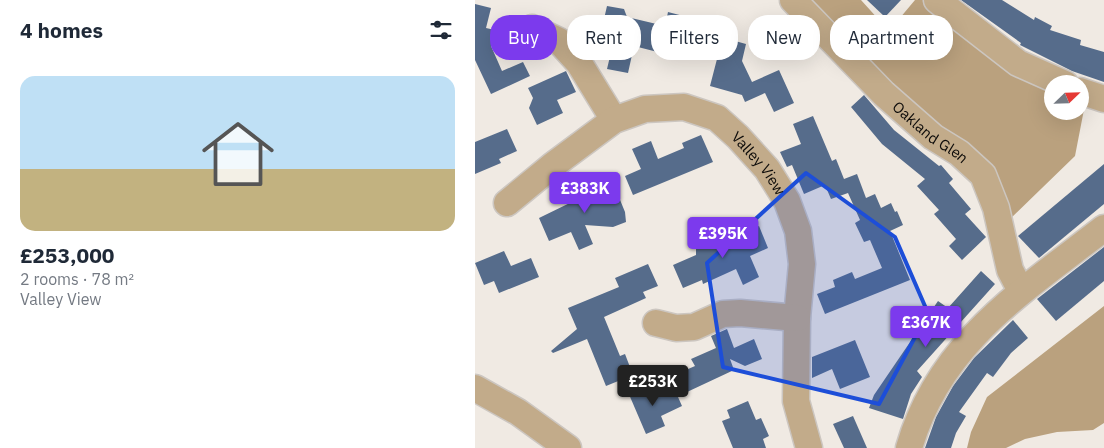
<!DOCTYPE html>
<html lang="en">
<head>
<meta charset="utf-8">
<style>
	body { margin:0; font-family:"IBM Plex Sans",sans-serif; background:#f2f2f3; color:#1f2937; height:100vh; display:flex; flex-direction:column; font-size:19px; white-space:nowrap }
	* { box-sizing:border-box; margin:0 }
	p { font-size:16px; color:#747a83 }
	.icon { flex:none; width:28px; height:28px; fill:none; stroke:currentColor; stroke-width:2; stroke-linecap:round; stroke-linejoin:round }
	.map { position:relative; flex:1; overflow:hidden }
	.panel { display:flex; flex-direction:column; background:#fff; width:475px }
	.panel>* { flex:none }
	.hud { position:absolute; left:15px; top:15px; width:475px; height:45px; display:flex; gap:10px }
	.needle { width:32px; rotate:67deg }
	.fabs { position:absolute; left:569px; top:75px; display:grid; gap:10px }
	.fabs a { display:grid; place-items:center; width:45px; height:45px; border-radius:50%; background:#fff; box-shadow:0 5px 20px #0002; font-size:25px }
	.price { position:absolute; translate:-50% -42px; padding:0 11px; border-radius:5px; background:#7c3aed; color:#fff; font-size:16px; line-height:32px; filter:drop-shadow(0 1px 2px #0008) }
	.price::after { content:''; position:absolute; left:50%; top:30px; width:15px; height:11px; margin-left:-8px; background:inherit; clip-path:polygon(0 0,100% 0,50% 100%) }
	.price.active { background:#222; color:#fff }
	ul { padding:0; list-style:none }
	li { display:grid; align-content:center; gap:10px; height:265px; padding:0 20px }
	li+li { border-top:1px solid #e0e1e3 }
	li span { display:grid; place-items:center; height:155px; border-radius:15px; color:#555 }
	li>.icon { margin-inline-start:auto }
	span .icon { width:90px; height:90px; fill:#fffc; stroke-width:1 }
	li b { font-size:21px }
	h2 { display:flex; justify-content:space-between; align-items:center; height:60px; padding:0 20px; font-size:21px }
	.chip { padding:0 18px; border-radius:20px; background:#fff; box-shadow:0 5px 20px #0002; font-size:18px; line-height:45px }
	.chip.active { background:#7c3aed; color:#fff }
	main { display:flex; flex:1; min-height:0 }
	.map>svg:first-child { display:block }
</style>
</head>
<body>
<main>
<section class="panel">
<h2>4 homes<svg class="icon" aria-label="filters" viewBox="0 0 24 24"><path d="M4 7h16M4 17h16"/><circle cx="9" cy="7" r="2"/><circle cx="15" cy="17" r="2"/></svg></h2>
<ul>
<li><span style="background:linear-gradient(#bfe0f5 60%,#c2b280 0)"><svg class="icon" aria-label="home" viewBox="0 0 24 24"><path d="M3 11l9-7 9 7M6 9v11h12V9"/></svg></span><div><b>£253,000</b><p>2 rooms · 78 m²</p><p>Valley View</p></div></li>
</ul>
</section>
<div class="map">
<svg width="629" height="448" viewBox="0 0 629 448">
	<rect width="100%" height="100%" fill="#f0eae3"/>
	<!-- forest -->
	<g fill="#baa17e">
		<polygon points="318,0 386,0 414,31 440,0 462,0 578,84 578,111 605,111 605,91 612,94 600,156 534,220"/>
		<polygon points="629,306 629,423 618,430 582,432 550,439 531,448 492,448 496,432 512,397"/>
	</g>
	<!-- building -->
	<g fill="#566c8b">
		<polygon points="392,0 426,0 410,17"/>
		<polygon points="486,0 527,0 559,20 560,17 577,26 575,30 606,40 605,45 629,52 629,82 597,71 545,45 546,43"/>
		<polygon points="0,4 16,8 11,28 20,30 16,46 27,71 48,62 55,76 16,94 0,60"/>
		<polygon points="132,6 149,9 152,17 190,26 193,12 216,18 213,28 271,44 267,61 277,82 304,70 319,103 299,112 290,93 270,102 267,95 235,86 242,59 204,49 202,57 159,46 153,73 132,69 137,48 123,45"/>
		<polygon points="317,20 341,45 330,57 305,34"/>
		<polygon points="91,71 101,92 82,100 88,113 62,125 54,108 58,98 53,88"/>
		<polygon points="389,95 419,130 464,166 466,165 478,179 474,183 496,209 490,214 511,237 487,260 474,246 481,239 459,214 464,210 442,186 450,179 407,144 376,107"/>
		<polygon points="338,116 357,161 361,159 369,179 382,174 391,198 400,194 406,208 416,203 420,212 422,211 428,225 415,231 435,280 350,314 342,294 360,287 358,280 377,272 380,279 407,268 395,240 389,242 380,223 385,220 373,193 356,199 350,185 329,194 317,165 312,167 305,152 326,144 318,124"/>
		<polygon points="32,129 42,151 24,159 26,163 0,174 0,142"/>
		<polygon points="226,135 238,162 158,195 150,176 166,169 157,149 176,141 183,159 209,148 207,143"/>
		<polygon points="629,164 629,204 564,258 543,236"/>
		<polygon points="118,177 126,196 141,190 150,212 151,222 138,227 110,225 118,244 104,250 96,232 74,241 64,218 105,198 99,184"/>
		<polygon points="284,226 293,248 275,256 284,277 268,285 261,269 228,284 227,280 208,288 198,265 221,255 221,235 235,247"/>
		<polygon points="629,247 629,281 581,321 562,299"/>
		<polygon points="29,251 36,266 56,258 64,277 24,293 19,281 9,285 0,263"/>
		<polygon points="173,264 183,286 168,292 171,298 129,317 145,356 150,354 158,375 131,386 112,339 78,353 76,351 102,329 93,308 144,287 140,278"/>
		<polygon points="506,271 520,284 442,371 447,377 436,394 428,419 394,408 399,395 463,301 473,308"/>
		<polygon points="538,320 553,338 536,353 518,377 512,373 484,412 491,416 481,433 476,448 450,448 461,417 478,386 499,358"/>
		<polygon points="252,329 259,348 279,339 287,359 270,366 255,359 259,370 212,392 204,373 220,366 216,359 241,348 236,336"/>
		<polygon points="380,340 395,377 365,389 357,369 337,378 337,357"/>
		<polygon points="172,384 178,397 199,388 207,406 186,416 190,426 171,434 153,392"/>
		<polygon points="273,401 281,420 286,418 294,436 288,439 291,448 258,448 247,421 255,418 252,410"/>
		<polygon points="378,416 392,448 369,448 358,424"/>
	</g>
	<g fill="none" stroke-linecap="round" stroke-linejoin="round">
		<defs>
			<g id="minor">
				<path id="s1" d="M318,0L409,94L458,137L484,153L508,175L521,208L535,270L546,291"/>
				<polyline points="462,0 543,63 590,84"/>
				<polyline points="57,28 84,41 104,63 139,120"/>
				<polyline points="605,91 629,99"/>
				<path id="s2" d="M32,203L77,166L139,120L170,109L209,107L242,118L263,137L292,169L312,201L323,231L327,264L322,318L321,401L334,448"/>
				<polyline points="181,323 201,328 219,327 248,314 265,313 322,318"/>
				<polyline points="0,388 43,412 93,448"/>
				<path d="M434,448C464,343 548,291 629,228"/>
			</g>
		</defs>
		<!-- minor casing -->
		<use href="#minor" stroke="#ccc6c0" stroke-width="29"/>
		<!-- minor -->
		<use href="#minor" stroke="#c2ab8a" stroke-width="26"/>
	</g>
	<!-- marked area -->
	<path fill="#1d4ed8" fill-opacity="0.2" stroke="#1d4ed8" stroke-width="4" stroke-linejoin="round" d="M331,173L420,237L453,313L404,404L248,367L232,263Z"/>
	<g text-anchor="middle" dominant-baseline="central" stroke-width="4" stroke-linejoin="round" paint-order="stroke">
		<!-- street labels -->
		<g font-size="15" fill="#0e0c0a" stroke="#fff">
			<text stroke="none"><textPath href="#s1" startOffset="191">Oakland Glen</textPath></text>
			<text stroke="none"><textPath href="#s2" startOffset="304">Valley View</textPath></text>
		</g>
	</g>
</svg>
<div class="fabs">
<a><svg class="needle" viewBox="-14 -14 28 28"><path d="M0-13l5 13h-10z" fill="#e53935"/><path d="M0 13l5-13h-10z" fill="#747a83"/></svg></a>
</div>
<b class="price" style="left:110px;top:214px">£383K</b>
<b class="price" style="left:248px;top:259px">£395K</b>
<b class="price" style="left:451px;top:348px">£367K</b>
<b class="price active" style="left:178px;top:407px">£253K</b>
<div class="hud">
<a class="chip active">Buy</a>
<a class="chip">Rent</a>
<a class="chip">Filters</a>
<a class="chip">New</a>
<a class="chip">Apartment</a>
</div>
</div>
</main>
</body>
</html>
